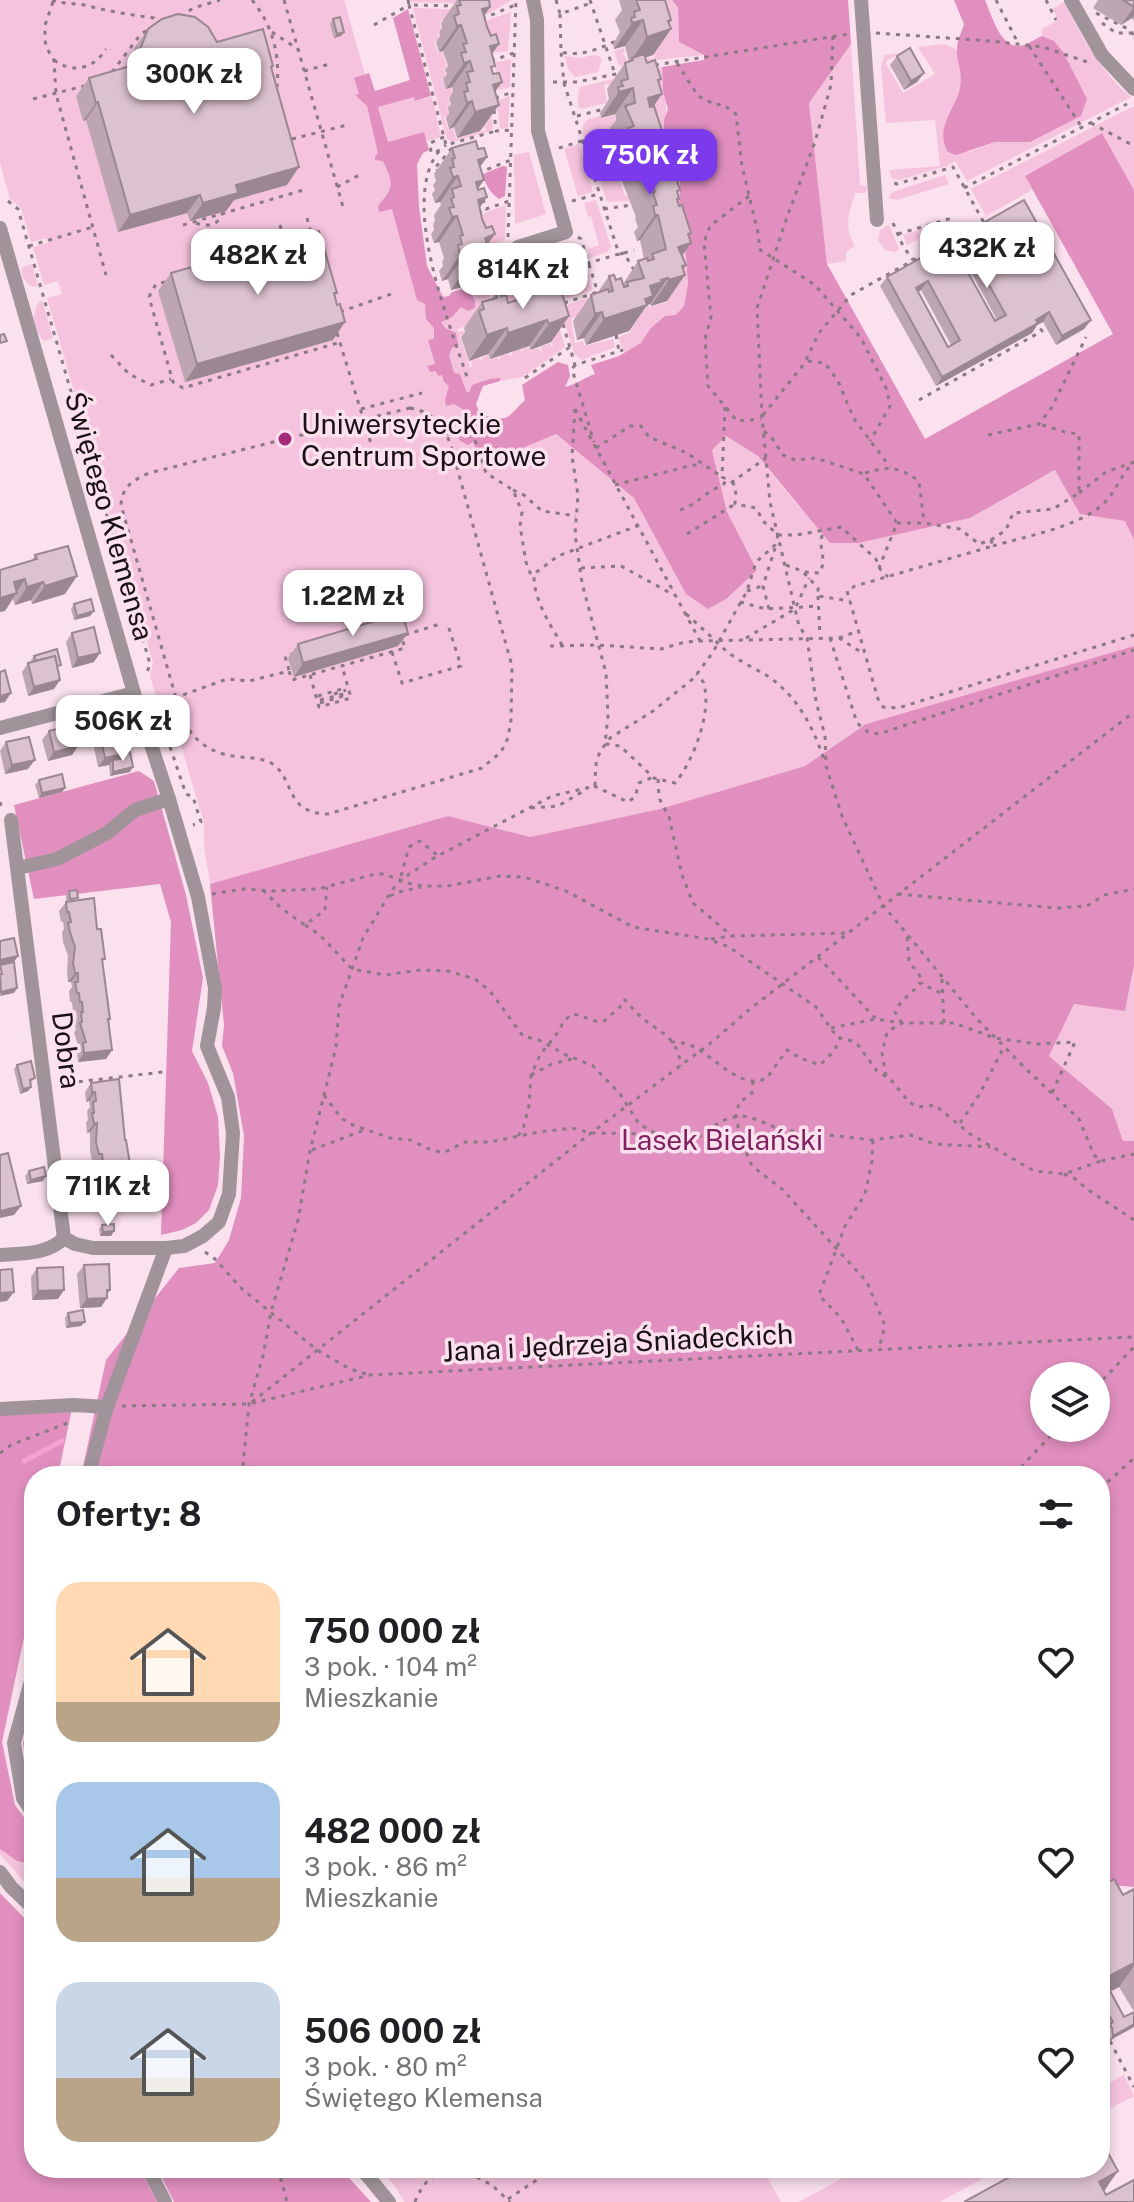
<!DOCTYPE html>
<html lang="pl">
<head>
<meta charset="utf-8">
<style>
	body { margin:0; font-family:"Public Sans",sans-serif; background:#f2f2f2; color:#202124; height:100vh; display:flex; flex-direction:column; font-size:30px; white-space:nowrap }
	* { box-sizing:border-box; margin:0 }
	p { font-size:26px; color:#757577 }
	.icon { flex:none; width:44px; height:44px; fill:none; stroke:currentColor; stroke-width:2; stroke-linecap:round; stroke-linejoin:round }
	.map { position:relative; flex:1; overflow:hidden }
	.drawer { position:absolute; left:24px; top:1466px; width:1086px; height:712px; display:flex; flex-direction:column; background:#fff; border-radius:32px; box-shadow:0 4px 12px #0003 }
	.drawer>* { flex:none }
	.fabs { position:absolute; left:1030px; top:1362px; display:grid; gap:16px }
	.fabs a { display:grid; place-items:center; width:80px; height:80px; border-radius:50%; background:#fff; box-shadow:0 4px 12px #0003; font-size:40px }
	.price { position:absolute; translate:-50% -68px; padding:0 18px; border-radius:16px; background:#fff; color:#222; font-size:26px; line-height:52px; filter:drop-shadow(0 2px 4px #0008) }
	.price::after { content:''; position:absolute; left:50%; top:48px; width:24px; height:18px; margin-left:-12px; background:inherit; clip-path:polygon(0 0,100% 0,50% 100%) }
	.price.on { background:#7c3aed; color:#fff }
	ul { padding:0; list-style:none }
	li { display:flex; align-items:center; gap:24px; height:200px; padding:0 32px }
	li span { display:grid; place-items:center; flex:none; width:224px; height:160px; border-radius:24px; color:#555 }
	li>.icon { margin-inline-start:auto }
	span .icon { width:96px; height:96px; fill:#fffc; stroke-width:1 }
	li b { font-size:34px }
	h2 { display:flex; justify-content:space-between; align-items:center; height:96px; padding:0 32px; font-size:34px }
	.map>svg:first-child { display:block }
</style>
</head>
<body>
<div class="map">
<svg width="1134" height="2202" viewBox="0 0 1134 2202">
	<rect width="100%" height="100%" fill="#fbe0ee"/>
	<!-- green -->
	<g fill="#f5c3de">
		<path d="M0,0H344L385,145L443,320L452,317L461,307L474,301L468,288L479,283L478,279L473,281L482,267C502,281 488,306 478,322L457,329L458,332L463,331L464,334L460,336L470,367L472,366L471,361L479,358L481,362L482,358L488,355L490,360L497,357L500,361V356L509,353L511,357L512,352L520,349L523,353L522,349L528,347L530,351L539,348L540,352L542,351L541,346L550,344L553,348L543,316L536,317L527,289L532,282L543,280L546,282L565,347L523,377L500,381V378L470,391L489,461L555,434L595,465L634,498L686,594L757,570L727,512L712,449L726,436L758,456L799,507L970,518L1056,470L1080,514L1126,521L1134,540V646L866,724L805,766L660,809L530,837L448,816L210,884L204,846V823L167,699L157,700L150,676L153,663L47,298L62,294L58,281L44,285L33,247L48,243L47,238L31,242L21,208L10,199L0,163Z"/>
		<polygon points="410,0 512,0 484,16 474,4 411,2"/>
		<polygon points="648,0 672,0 678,8 679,42 704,55 655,60 624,67 618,64 614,51 624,48 625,52 623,53 629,64 655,57 652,48"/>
		<path d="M1064,2C1084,39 1098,69 1131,97L967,181L955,161L947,166L899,180L892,178L889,170L940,166L935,120L886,123L881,67L885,55L900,53L885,62L903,93L935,74L918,47L943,44L956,49L960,64L961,82L952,111L969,152L995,142H1016L1054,41L1042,36V29L1058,20L1053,9Z"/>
		<polygon points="414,8 472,10 440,21 441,31 438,32 439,39 434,41 438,53 443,52 447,68 444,69 446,77 442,79 446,89 451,88 453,95 448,97 450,106 447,108 449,116 444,117 448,129 453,128 456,139 486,130 485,128 481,129 491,115 493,127 491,131 452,142 447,139 413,9"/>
		<polygon points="511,12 508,51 491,53 485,21"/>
		<path d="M851,44L860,185L867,186L866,193H855C849,214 843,226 855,246L846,252V261L827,264L809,103Z"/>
		<polygon points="593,55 599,56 602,60 598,72 575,77 568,69 565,56 580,58"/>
		<polygon points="511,59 510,87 499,90 494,63"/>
		<path d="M662,67C663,85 669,104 664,121L680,142L679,211L686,257L688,284L684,306L676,315L650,329L641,343L624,353L618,337L631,332L629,325L636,323L633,313L645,309V307L649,306L650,307L668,302L609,86L608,83L604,85L607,103L580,109C577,104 578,93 580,87Z"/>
		<polygon points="414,96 416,101 432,97 441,137 427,141 424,133 388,142 378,106"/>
		<polygon points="510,96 508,128 500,129 497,101"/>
		<polygon points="1134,106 1134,190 1102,133 1025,176 1032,190 986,216 971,189"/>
		<path d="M614,115L617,128L607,132L615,151L594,154C588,148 577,129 586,121C590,118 595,118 600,116L602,119Z"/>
		<polygon points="579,144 593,192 578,196 564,149"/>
		<polygon points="529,152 546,214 515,224 514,155"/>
		<polygon points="606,162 608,167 618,164 620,181 625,196 628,196 629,201 610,202 606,200 597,169 598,165"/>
		<polygon points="945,175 949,184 897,200 889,198 892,192"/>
		<polygon points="596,200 611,247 607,252 590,258 588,249 599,245 591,216 588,217 584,203"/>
		<polygon points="506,205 505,240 487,246 477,216"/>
		<polygon points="889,225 899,249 895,252 885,250 878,240 880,230"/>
		<polygon points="934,225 936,230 907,245 903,235"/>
		<polygon points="508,247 524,301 492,312"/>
		<polygon points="581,251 584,260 525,280 522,268"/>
		<polygon points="32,264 38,287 30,286 23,278 21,268"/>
		<polygon points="583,269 588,272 593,290 558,301 553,281 555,277"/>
		<polygon points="591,297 590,312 571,319 575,343 583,341 585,346 613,339 615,347 582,360 574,354 561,311 562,307"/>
		<path d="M42,300L53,338L44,341C34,331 29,309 42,300Z"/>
		<polygon points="1134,965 1134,1141 1123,1141 1112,1109 1049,1056 1074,1004 1125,1010"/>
		<polygon points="0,1849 17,1861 34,1865 34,1893 0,1854"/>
		<polygon points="1124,2075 1134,2096 1100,2114 1100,2088"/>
		<polygon points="379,2168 477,2168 483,2172 497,2168 762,2168 781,2202 405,2202 393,2184"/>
		<polygon points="861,2168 946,2168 948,2172 955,2168 1002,2168 940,2202 799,2202"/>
	</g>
	<!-- forest -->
	<g fill="#e18fbf" fill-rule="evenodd">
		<path d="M672,0H848L851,44L809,103L827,264L925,439L1113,334L1025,176L1102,133L1134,190V540L1125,521L1080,514L1055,470L970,518L858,543H830L758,456L726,436L712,450L727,512L757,570L726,599L708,609L686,594L634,498L556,434L489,462L487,456H479L473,442L468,445L459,440C461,429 466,421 464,410L454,404L446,406L445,400L449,386L444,382L442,375L438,376L436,371L430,372L427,366L435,364L428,340L434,339V328L426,319L425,304L417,300L392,209L379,212L378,206C394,187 394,185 383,161L375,160V157L378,153L367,106L355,95L359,94L354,78L369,73L375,91L410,80L393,18L408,9L431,96L415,101L414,97L378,107L388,142L424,132L429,150L423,153L417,164L419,207L427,266L443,297L449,296L452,292L468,288L475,301V308L468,311L461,307L452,317L441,322L445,328L456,333L458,345L452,348L449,355L454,373L460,374L467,393L470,391L472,385L490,379L500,378V381L483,386L476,404L480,414C510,423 505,419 525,400L522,385L558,362L568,365L570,376L565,387C577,384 584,378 595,374L591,365L619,356L641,343L650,329L665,316L676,315L684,306L688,284L686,257L679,211L680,179L669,164L680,149V143H671L664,134V120L668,109L663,91L662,67L704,60V55L679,42L678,8Z"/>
		<path d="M954,0H985C992,16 1001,52 1024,45C1030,43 1037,38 1042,36L1054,41L1063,52L1087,99L1081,116L1030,142H995L956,155L948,152C934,128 955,111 960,87C963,71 956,61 957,49C957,41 962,31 964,24Z"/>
		<path d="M503,166L507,167L505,196L499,199C490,193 485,184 483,174Z"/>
		<path d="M1134,646V965L1125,1011L1074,1004L1049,1056L1112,1109L1123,1141H1134V1887L1100,1884V1476H81L106,1360L179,1268L215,1263L229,1240L241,1198L244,1136L233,1073L222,1046L224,1025L210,884L448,816L530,837L660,809L805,766L866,724ZM1044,1376H1096V1428H1044Z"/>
		<polygon points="139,771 154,781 186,895 203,978 192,1051 208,1083 218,1117 220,1156 218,1185 209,1210 196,1223 182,1230 161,1235 171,922 160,884 34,899 14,805"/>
		<polygon points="72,1408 58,1476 34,1476 34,1590 2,1742 15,1805 34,1831 34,1865 17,1861 0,1849 0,1410"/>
		<polygon points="34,1692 34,1800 30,1794 23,1743"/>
		<polygon points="0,1893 34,1928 34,2168 140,2168 157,2202 0,2202"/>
		<polygon points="157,2168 340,2168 371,2202 174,2202"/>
	</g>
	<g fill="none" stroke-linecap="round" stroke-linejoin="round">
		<!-- stream -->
		<polyline stroke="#f6a1d2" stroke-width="5" points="24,1461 62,1441"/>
		<!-- path -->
		<g stroke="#8b7983" stroke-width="3" stroke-dasharray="4 6" stroke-linecap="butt">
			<path d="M52,0C62,4 73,3 84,5C107,11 131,15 154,18L158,24"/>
			<path d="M252,0C273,26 280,54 277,87"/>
			<polyline points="284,0 343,207"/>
			<polyline points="408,0 409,5 456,6"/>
			<polyline points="556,0 560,14 591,3"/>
			<polyline points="590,0 615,74"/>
			<polyline points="996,0 1018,43"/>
			<polyline points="1046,0 1056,20"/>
			<polyline points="53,2 45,25 45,40 46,47 54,60 56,94 106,275"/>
			<polyline points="1096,13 1130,30 1134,36"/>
			<path d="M560,14L561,52C581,57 598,49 616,41"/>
			<polyline points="181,17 193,8 220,0"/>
			<polyline points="482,19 515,5"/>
			<polyline points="1102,23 1116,33 1131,33"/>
			<polyline points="374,25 409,5 446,145 496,131"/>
			<polyline points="272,32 299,50"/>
			<polyline points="876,33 991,41 1043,47 1090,63"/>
			<polyline points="833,36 831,85 815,142 787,217 757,308 762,416 770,502 799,626 807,638 816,701 825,736 826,766 842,816 883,905 977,1019 1025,1068 1079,1119 1094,1155 1101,1161 1134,1154"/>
			<polyline points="1029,46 1081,126"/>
			<path d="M54,60C73,74 94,69 106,49"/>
			<polyline points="491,61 514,53"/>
			<polyline points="677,63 698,96 716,105 722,104 736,114 742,166 759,237 759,249 815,285 861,338 887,390 890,406 870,441"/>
			<polyline points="655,65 849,34"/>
			<polyline points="304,71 330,64"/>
			<polyline points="112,72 141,34 151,28"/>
			<polyline points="553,82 577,82 621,73"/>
			<polyline points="495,98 513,92"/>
			<polyline points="33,99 84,86"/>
			<polyline points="494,110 496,131 511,130"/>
			<polyline points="577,116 604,109"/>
			<polyline points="1091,123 1134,146"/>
			<polyline points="444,137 430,143 431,152 435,153 446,145"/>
			<polyline points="292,139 347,125"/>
			<polyline points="559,148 582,141"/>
			<path d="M439,151C399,202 450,324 468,380"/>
			<polyline points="589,161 611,156"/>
			<polyline points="440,170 435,171 435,168 452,148 461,146"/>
			<polyline points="478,173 511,160"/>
			<polyline points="337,187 361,174"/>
			<polyline points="964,188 1127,104"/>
			<polyline points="749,196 710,226 704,242 711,317 705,339 708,386 737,421 761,419"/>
			<polyline points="483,199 486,209 509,201"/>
			<polyline points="8,201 18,209 150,664 146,675"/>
			<polyline points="572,201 599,194"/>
			<polyline points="604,209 632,205"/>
			<polyline points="478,213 486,209"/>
			<polyline points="307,218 312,237"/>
			<path d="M196,223C207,227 218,226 222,214"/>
			<polyline points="893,223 903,246 913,260"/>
			<polyline points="183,225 307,189"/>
			<polyline points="280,225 285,243"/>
			<polyline points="255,232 260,250"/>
			<polyline points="898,234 952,218"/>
			<polyline points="508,237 516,0"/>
			<polyline points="578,237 581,239 598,293"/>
			<polyline points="29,246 93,227"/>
			<polyline points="485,251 504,245"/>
			<polyline points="624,253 634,250"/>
			<polyline points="620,254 624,253 634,270"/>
			<polyline points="487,258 495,287 503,252"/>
			<polyline points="517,263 526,294"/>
			<polyline points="165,282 156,284 149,297 173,382 183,388 341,342"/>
			<polyline points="523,283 548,275"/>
			<polyline points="554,294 548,275 619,254 564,83 561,52"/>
			<polyline points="490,303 495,287"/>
			<polyline points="564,303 598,292"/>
			<polyline points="340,312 394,293"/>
			<polyline points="563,324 575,365 623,350"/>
			<polyline points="337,333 371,444"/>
			<polyline points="616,335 619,351"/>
			<polyline points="111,355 129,374 151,385 171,379"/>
			<polyline points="808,361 825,363 838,381 854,419 890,467"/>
			<polyline points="575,365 572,369 594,442"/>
			<polyline points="525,378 570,347"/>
			<polyline points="919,400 1042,331 1040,328"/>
			<polyline points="725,407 722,477 732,482 766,458"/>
			<path d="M410,408C433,412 444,425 451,446L512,666L511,720L508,738L501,752L482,768L328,814C283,813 296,778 271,763C262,758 251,758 241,757C211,755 190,740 180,712L121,505C122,486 134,480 149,473Z"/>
			<polyline points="361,409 422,393"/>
			<path d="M575,409L572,456L578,495L575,534L582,583L606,673L608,716L605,744L620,746L654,778L675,783C693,762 712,712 704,685C704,681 699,677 697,674"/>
			<polyline points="575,409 700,641"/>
			<polyline points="763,415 804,364 819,333 851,295 983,221 953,167 897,184 889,181"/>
			<polyline points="764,431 772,438 783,455 795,460 816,458 864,474 897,523 879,568"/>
			<polyline points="447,434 462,433 475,440 486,473 513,490 522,512 520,526 526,562 532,578"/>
			<polyline points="988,435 1039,424 1052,407 1086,337"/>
			<polyline points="596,448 630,426 641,426 649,437 687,453 722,477"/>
			<path d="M865,473C890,466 897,466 919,481L924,523"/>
			<polyline points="732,482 736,487 735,504 756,508 763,521 778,535 796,535 841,527 876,559 880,569 888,577"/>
			<polyline points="615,485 693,465 703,466"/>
			<polyline points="513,490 524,495 542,511 576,516"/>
			<polyline points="1079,493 1106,472 1134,462"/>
			<path d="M680,510C698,504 705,492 723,485L727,479"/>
			<polyline points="897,523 924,523 960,529 979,544 991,540 993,546 855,586 847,591 878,699 883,707 898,708 1134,635"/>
			<polyline points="687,534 735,504"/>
			<polyline points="991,540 1006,530 1013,513 1053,509 1079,493 1079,434 1065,432 1039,424"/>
			<path d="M993,546C1026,536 1080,527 1104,503C1117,491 1120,474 1134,463"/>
			<path d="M786,565L805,572L820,573C828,555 816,548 824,530"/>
			<polyline points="581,568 621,566 674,595"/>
			<polyline points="804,573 818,588 818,596 850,601"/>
			<polyline points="747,591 762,586"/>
			<polyline points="818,596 820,636"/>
			<polyline points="740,602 766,609 819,606"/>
			<polyline points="769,609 763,586 775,548"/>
			<path d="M686,614C699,625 711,637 723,648C735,659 752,667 766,675C798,696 813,727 825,762"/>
			<polyline points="405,635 443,623"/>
			<polyline points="746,638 795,609 809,578"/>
			<polyline points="830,638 857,723 868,732 879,734 1134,650"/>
			<polyline points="839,638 858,631"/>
			<path d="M562,645C550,624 533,599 534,574L558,556L637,526"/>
			<polyline points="550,646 597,645 661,649 685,642 700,641 839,638 864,654"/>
			<polyline points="392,652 402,683 461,666 447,622"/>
			<polyline points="289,670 285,656 291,654"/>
			<polyline points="310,675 319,707 351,698 342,666"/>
			<polyline points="334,694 346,690"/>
			<polyline points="318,696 345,688"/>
			<polyline points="320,700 347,693"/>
			<polyline points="320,703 347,695"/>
			<polyline points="155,705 227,679 249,681 289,671 292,680 405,648 402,639"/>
			<polyline points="170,747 186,794 193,797 201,822 193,825"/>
			<polyline points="658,779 659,798 669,817 682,875 693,903 732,936"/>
			<polyline points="594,786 628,802 635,797 639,783 653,777"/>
			<polyline points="0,802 2,810"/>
			<polyline points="531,808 558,806 587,789"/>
			<polyline points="401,876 409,847 420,841 437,855"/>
			<polyline points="263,890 281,908 305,925 325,910 327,887"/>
			<polyline points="212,894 243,889 272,891 318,889 375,874 384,874 414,885 429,886 447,886 500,876 524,877 566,891 633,927 708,939 729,947 816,1007 837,1037 852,1041 858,1045 877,1071 891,1080 909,1102 917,1107 935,1105 970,1134 1034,1171 1064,1174 1101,1161"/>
			<polyline points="898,894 1056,908 1087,906 1104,895 1134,889"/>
			<polyline points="390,896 399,892 421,887"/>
			<polyline points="305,925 320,935 352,969 385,975 421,970 448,971 475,979 490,991 523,1036 539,1040 566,1055 593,1066 620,1094 639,1124 655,1133"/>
			<polyline points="907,937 909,961 922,979 922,984"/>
			<polyline points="711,939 732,936 848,933"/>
			<polyline points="818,957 876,1019"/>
			<polyline points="942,979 944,1023"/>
			<path d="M902,1023L895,1012C900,1000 912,994 920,983L943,994"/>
			<polyline points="831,1028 876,1019 902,1023"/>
			<path d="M671,1042C704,1040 721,1077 753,1081C757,1081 761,1080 766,1079L787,1050L800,1058L820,1065L834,1051L840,1038"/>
			<polyline points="531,1075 552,1064 572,1059"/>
			<polyline points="886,1076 882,1053 887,1032 902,1023 954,1023 995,1038 1038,1044 1075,1042 1052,1093"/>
			<polyline points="753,1081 752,1093 739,1103 736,1116 741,1140 752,1166 782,1189 867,1282 885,1326 879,1348"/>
			<polyline points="59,1084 163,1072"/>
			<path d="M324,1095L341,1118L353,1125L390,1138L410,1140L429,1149L440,1152L447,1151L465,1142H490L539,1132L572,1128L591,1133L658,1134C692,1160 704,1123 734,1117C751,1113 767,1126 783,1130L873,1140L910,1135L935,1144L990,1147"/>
			<polyline points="960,1123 979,1095 1004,1047"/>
			<path d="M518,1136L523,1129L529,1106L531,1075L540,1055L556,1035L564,1021L572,1014C584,1015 592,1023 604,1021L620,1007L622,1001L625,1000C630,1005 633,1010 639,1015C658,1033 677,1034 681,1066"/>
			<polyline points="312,1150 364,1130"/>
			<polyline points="1064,1174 1074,1178 1087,1189 1134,1220"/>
			<polyline points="205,1252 215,1259 241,1288 317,1350 350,1369 366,1374"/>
			<polyline points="858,1350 841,1318 819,1295 845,1226 865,1194 872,1161 873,1140"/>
			<polyline points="1096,1387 1134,1347"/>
			<polyline points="252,1402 591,1133 712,1042 750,1009 1134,712"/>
			<polyline points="122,1406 249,1404 370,1375 1134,1337"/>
			<polyline points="0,1453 11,1445 70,1422"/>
			<path d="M242,1476L249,1404L263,1356L271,1312L298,1220L310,1151L336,1047L339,1006L363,938L387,898L396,885L408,875L434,858L552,796L595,786C596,760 594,759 610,738L653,711L694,678L713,652L747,591L756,562L775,545L778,535"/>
			<polyline points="1016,1476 1023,1465 1058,1428"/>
			<polyline points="1100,1489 1134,1458"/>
			<polyline points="1110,2041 1134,2087"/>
			<polyline points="278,2168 287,2202"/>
			<polyline points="459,2168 492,2185 510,2202"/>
			<polyline points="508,2199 555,2168"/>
			<path d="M415,2202C422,2184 430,2176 448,2168"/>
		</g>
		<!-- minor -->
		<g stroke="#a0949a" stroke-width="14">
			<polyline points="861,0 877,220"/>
			<polyline points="1071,0 1102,55 1134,89"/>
			<polyline points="0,228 134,693 169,799 198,897 215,988 214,1008 207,1046 228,1097 233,1133 229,1194 219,1222 203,1236 184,1246 166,1248 93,1248 75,1244 64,1238"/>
			<polyline points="518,247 566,232 538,131 537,20 533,0"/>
			<polyline points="0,728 134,693"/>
			<polyline points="11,820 64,1238"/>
			<polyline points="18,868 57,859 107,833 135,810 169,799"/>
			<path d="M0,1255C23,1253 47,1255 64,1238"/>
			<polyline points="0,1409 74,1405 107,1407"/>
			<polyline points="88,1476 107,1407 166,1248"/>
			<polyline points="34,1670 14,1743 23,1798 34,1815"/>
			<polyline points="0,1872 11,1887 34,1909"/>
			<polyline points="148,2168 165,2202"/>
			<polyline points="361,2168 389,2202"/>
		</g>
	</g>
	<!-- wall -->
	<g fill="#bda6b2" fill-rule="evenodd">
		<polygon points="457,0 489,0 490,7 484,16 492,54 492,71 495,92 480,131 457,138 454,127 449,129 446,118 449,113 448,108 451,104 449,98 453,92 452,87 446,89 443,79 447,74 445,70 448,66 443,51 439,52 436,42 440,36 439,32 442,28 441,23"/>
		<polygon points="619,0 665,0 671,29 653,55 645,58 647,63 661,79 658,83 653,106 665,140 662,144 663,150 679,199 678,201 689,237 682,255 686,265 667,301 651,306 650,304 647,305 629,331 586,345 584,338 577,340 573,321 591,295 598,292 609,276 623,284 638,261 644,259 640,240 637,241 634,232 638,227 635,219 636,217 622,181 624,179 619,162 608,165 607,160 614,148 607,132 616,120 615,114 601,118 600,113 609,99 607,89 625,63 629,62 625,46 614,49 613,44 620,32 615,20 622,10"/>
		<polygon points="1098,0 1134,0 1134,21 1132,18 1121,25 1093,8"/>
		<polygon points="333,19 344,32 341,36 334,38 330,24"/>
		<polygon points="148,29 217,42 273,66 271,69 287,185 234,200 226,211 190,221 187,213 118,232 86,120 83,121 76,96 89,78 128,67 135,47"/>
		<polygon points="897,56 924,73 917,82 904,90 890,65"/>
		<polygon points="452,148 480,167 478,189 487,197 479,208 486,228 495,234 487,245 473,284 451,290 448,279 442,281 439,271 443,266 442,262 444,258 439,242 434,243 431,234 434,230 433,224 435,221 434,215 441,205 440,202 435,203 432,194 435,190 433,185 436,181 434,174"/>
		<path d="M1024,200L1091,320L1084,329L1056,345L1043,322L1037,325L1032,333L936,386L880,286L887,277ZM967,265L997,320L995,321L965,267ZM921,290L951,345L948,347L918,292Z"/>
		<polygon points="171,273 337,293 334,296 333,340 185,382 158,291"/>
		<polygon points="536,285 549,294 569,316 551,342 530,350 529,346 490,359 488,354 469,361 461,337 465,332 464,328 482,302 491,299 496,293 508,303 519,299 522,294 532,291"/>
		<polygon points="35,555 65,594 32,604 31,600 15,605 13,599 5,611"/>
		<polygon points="74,604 94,611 90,616 74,620 71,609"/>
		<polygon points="72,633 94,662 72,668 66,642"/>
		<polygon points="408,633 398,646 294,677 288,658 298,644"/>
		<polygon points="34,656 58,669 54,689 28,696 22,672 28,663 32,662 31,660"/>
		<polygon points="49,731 78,746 72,755 48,761 42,740"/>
		<polygon points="100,734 127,753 130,772 110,776 109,765 98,767 93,743"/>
		<polygon points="6,742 28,769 5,774 0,751"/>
		<polygon points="39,780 65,788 62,792 39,798 35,785"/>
		<polygon points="69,891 97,929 105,959 102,962 110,1019 109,1021 112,1050 106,1059 78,1062 77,1052 79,1049 74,1032 76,1030 74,1021 77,1018 76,1011 73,1012 72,1002 70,1002 69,991 72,987 71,982 68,982 67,972 68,956 63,942 62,932 64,929 63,921 61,922 59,911 66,902 66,896"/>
		<polygon points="17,1065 35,1078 30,1083 31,1087 28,1091 20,1094 14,1069"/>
		<polygon points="91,1083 125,1140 131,1170 129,1173 125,1209 97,1212 98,1198 98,1193 95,1194 94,1182 95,1180 94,1172 96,1169 96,1163 93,1163 90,1152 90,1132 87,1133 86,1122 88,1120 87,1111 90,1107 89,1101 86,1102 85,1092"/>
		<polygon points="29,1171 43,1181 27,1184 25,1176"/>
		<polygon points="102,1225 114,1231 111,1236 100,1236 99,1229"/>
		<polygon points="84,1265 107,1295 101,1307 80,1308 77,1274"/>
		<polygon points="37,1268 58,1299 32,1300 31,1277"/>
		<polygon points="68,1313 81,1326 66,1328 65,1318"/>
		<polygon points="1100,1887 1123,1895 1134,1889 1134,2010 1133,2010 1119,1987 1110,1991 1124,2017 1134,2012 1134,2027 1112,2039 1100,2056"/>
	</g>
	<!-- shaded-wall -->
	<g fill="#9a8791">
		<polygon points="490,7 472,33 464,35 482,9"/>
		<polygon points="1134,7 1134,16 1132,18 1121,25"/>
		<polygon points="643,20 625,46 614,49 632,23"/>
		<polygon points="671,20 663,32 671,29 653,55 631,62 632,59 647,37 668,21"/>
		<polygon points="461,25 443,51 439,52 457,26"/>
		<polygon points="344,32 341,36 334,38 337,34"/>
		<polygon points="499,44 481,69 490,46"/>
		<polygon points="470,61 452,87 446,89 464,63"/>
		<polygon points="924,73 917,82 904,90 911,81"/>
		<polygon points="661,79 648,98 662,94 644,120 633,123 658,80"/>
		<polygon points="502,82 484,108 493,85"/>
		<polygon points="633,88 615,114 601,118 619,92"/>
		<polygon points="472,101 454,127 449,129 467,103"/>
		<polygon points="98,102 86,120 83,121 96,103"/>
		<polygon points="499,105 480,131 457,138 475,112"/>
		<polygon points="637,136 619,162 608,165 626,139"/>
		<polygon points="487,157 469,183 478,160"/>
		<polygon points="299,167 287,185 234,200 226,211 190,221 203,203 236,185"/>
		<polygon points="458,176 440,202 435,203 453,177"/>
		<polygon points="484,180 466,206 476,182"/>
		<polygon points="200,195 187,213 118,232 130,215"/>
		<polygon points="487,197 469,223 459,226 478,200"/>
		<polygon points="655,215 658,215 640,240 637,241"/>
		<polygon points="457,216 439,242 434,243 452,217"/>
		<polygon points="691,233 683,245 691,243 673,269 660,273 688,234"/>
		<polygon points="495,234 476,260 485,238"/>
		<polygon points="466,253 448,279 442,281 460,255"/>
		<polygon points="973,256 967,265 956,272 962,262"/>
		<polygon points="491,258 473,284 451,290 469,264"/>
		<polygon points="686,265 678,277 685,275 667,301 651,306 669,280 682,266"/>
		<polygon points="668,278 650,304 647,305 629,331 586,345 604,319 650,286"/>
		<polygon points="928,281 921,290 909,297 916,288"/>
		<polygon points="602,312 584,338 577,340 595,314"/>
		<polygon points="1049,312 1043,322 1037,325 1032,333 936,386 942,377"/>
		<polygon points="569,316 551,342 530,350 549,324"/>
		<polygon points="547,320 529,346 490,359 508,333"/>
		<polygon points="1091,320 1084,329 1056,345 1062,336"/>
		<polygon points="345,322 333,340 185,382 197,364"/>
		<polygon points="507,328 488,354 469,361 487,335"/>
		<polygon points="77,576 65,594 32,604 45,586"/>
		<polygon points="25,579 5,611 0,612 0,598 14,582"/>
		<polygon points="43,582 31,600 15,605 27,587"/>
		<polygon points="94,611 90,616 74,620 77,616"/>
		<polygon points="408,633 398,646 294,677 303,663"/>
		<polygon points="100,653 94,662 72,668 78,658"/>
		<polygon points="60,680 54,689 28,696 34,687"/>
		<polygon points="11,693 5,702 0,703 0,696"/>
		<polygon points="78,746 72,755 48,761 54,752"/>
		<polygon points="127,753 120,763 113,760 109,765 98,767 105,758"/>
		<polygon points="35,760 28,769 5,774 12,765"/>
		<polygon points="133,767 130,772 110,776 113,772"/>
		<polygon points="65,788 62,792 39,798 42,793"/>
		<polygon points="18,956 12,965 0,967 0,960"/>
		<polygon points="75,973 78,973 71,982 68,982"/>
		<polygon points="17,988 14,993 0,996 1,992"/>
		<polygon points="112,1050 106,1059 78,1062 84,1053"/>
		<polygon points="31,1087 28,1091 20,1094 23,1089"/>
		<polygon points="92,1092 95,1092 89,1101 86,1102"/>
		<polygon points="97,1123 90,1132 87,1133 94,1124"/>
		<polygon points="46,1176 43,1181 27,1184 31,1180"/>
		<polygon points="101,1184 104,1184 98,1193 95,1194"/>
		<polygon points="131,1200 125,1209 97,1212 104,1203"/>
		<polygon points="21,1206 14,1215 0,1218 0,1211"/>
		<polygon points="114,1231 111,1236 100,1236 103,1232"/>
		<polygon points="64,1290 58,1299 32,1300 38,1291"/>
		<polygon points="107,1290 110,1290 105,1298 107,1298 101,1307 80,1308 87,1299"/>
		<polygon points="14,1292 7,1301 0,1302 0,1293"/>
		<polygon points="85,1322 81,1326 66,1328 70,1323"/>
		<polygon points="1134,1963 1134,1966 1119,1987 1100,1997 1100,1981"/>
		<polygon points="1134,2024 1134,2027 1112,2039 1100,2056 1100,2045 1111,2037"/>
		<polygon points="1118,2171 1100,2197 1099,2182"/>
	</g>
	<!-- building -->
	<g fill="#dcc1cf" stroke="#9a8791" stroke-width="2" fill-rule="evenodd">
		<polygon points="459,0 489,0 490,7 482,9 487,27 491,36 496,34 499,44 490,46 495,66 491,67 493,74 499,73 502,82 493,85 499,105 475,112 472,101 467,103 464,92 468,91 466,83 470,82 467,72 473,71 470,61 464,63 461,53 466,52 463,44 467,43 461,25 457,26 454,16 459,14 457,6 461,5"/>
		<polygon points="636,0 665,0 671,20 668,21 671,29 647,37 643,20 632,23 631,18 635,17 634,12 640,10"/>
		<polygon points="1123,0 1134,0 1134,7"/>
		<polygon points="178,14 195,17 208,27 217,42 263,29 273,66 271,67 299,167 236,185 238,193 203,203 200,195 130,215 98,102 96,103 89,78 141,63 140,50 148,29 162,19"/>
		<polygon points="340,17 344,32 337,34 333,19"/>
		<polygon points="910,48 924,73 911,81 897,56"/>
		<polygon points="644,54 647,63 655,60 661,79 658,80 662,94 648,98 650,107 654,106 665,140 662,142 663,150 666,157 669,155 680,190 677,191 679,199 677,199 679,206 682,205 691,233 688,234 691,243 678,247 686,265 682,266 685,275 669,280 668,278 661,280 662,282 650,286 653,296 645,299 647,305 604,319 602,312 595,314 591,295 608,289 609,292 613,291 609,276 614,275 616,280 621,278 624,287 628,286 627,282 644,278 638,261 647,258 648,261 654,259 652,254 666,249 658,215 655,215 653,206 657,205 653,193 655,192 641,155 643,155 640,144 637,136 626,139 625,134 630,133 628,128 634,126 625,106 635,103 633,88 619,92 618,87 623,86 621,81 628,79 625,63 633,60 632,58"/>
		<polygon points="476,141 478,149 484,148 487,157 478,160 484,180 476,182 478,190 484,188 487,197 478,200 482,219 486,228 492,226 495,234 485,238 491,258 469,264 466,253 460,255 458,245 462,244 460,236 463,235 457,216 452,217 449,208 454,207 451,199 454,197 452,189 461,186 458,176 453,177 450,168 454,167 452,159 455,158 452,148"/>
		<path d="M1024,200L1091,320L1062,336L1049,312L1036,320L1038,323L942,377L887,277ZM973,256L1006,315L995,321L962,262ZM928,281L960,340L948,347L916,288Z"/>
		<polygon points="319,231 337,293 334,293 337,305 340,304 345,322 197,364 171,273"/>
		<polygon points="540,284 542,288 546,286 549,294 561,290 569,316 549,324 547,320 508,333 507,328 487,335 479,311 484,309 482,302 497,298 496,293 500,292 501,296 506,295 508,303 520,299 521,302 525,301 522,294 537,289 536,285"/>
		<polygon points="4,334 7,341 0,343 0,335"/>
		<polygon points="68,546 77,576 45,586 43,582 27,587 25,579 14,582 17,593 0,598 0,570 37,559 35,555"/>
		<polygon points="91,599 94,611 77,616 74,604"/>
		<polygon points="402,613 408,633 303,663 298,644"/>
		<polygon points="94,627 100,653 78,658 72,633"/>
		<polygon points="57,649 61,665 57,666 55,656 36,661 34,656"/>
		<polygon points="55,656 60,680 34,687 28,663"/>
		<polygon points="5,670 11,693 0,696 0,672"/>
		<polygon points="73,725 78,746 54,752 49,731"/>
		<polygon points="121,729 127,753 105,758 100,734"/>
		<polygon points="29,737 35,760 12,765 6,742"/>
		<polygon points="130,752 133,767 113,772 113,760 124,758 127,753"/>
		<polygon points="62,774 65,788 42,793 39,780"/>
		<polygon points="77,890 78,898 70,899 69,891"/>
		<polygon points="94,898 97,929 101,929 105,959 102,959 110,1019 108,1019 112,1050 84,1053 83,1043 86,1042 80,1023 82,1022 81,1012 83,1012 82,1002 80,1002 79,993 77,993 75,982 78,982 78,973 75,973 73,963 75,947 70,932 68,923 71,922 69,912 67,912 66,902"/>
		<polygon points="14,938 18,956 0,960 0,941"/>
		<polygon points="14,962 17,988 1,992 0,974 2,974 0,965"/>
		<polygon points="31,1061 35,1078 30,1080 31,1087 23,1089 17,1065"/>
		<polygon points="119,1079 125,1140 126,1140 131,1170 128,1170 131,1200 104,1203 105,1189 104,1184 101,1184 100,1173 102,1173 101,1163 103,1163 102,1154 99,1154 96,1143 97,1123 94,1124 92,1113 94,1113 93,1102 96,1101 95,1092 92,1092 91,1083"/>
		<polygon points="8,1153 21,1206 0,1211 0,1155"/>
		<polygon points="44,1167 46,1176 31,1180 29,1171"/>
		<polygon points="114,1224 114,1231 103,1232 102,1225"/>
		<polygon points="109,1264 110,1290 107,1290 107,1298 87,1299 84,1265"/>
		<polygon points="63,1267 64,1290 38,1291 37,1268"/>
		<polygon points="12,1269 14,1292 0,1293 0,1270"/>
		<polygon points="83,1310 85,1322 70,1323 68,1313"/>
		<polygon points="1114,1879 1123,1895 1134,1889 1134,1963 1100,1981 1100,1887"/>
		<polygon points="1109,1989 1124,2017 1134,2012 1134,2024 1113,2036 1110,2024 1113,2022 1100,1999 1100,1995"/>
		<polygon points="1100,2006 1112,2028 1113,2038 1100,2045"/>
		<polygon points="1100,2138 1118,2171 1099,2182 1106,2195 1134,2180 1134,2202 964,2202 1026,2168 1100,2168"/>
	</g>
	<!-- markers -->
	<circle fill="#a6297c" stroke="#fbe0ee" stroke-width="3" cx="285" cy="439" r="8"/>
	<g text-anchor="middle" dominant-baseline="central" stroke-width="7" stroke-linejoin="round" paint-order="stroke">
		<!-- poi labels -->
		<g font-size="28" fill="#1a1116" stroke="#fbe0ee" text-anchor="start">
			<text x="301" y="423">Uniwersyteckie<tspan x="301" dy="32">Centrum Sportowe</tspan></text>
		</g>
		<!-- street labels -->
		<g font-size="28" fill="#1a1116" stroke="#fbe0ee">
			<text transform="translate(110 516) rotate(74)">Świętego Klemensa</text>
			<text transform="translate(67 1050) rotate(83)">Dobra</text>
			<text transform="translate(618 1342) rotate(-3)">Jana i Jędrzeja Śniadeckich</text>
		</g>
		<!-- park labels -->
		<g font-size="28" fill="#802160" stroke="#fbe0ee">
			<text x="722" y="1139">Lasek Bielański</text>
		</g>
	</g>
</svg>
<div class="fabs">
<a><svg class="icon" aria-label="layers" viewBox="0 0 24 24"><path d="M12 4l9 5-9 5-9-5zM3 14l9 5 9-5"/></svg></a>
</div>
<b class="price" style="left:194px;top:116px">300K zł</b>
<b class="price on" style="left:650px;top:197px">750K zł</b>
<b class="price" style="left:987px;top:290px">432K zł</b>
<b class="price" style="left:258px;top:297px">482K zł</b>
<b class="price" style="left:523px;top:311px">814K zł</b>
<b class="price" style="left:353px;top:638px">1.22M zł</b>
<b class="price" style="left:123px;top:763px">506K zł</b>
<b class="price" style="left:108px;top:1228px">711K zł</b>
<section class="drawer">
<h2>Oferty: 8<svg class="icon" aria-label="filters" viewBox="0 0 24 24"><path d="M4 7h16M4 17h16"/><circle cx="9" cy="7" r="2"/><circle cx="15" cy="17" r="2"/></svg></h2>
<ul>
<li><span style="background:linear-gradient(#ffd9b3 75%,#b9a48a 0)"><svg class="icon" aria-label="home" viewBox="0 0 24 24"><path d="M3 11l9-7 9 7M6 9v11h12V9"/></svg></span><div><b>750 000 zł</b><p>3 pok. · 104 m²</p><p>Mieszkanie</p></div><svg class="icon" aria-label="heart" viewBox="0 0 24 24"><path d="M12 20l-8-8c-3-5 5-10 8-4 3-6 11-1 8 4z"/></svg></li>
<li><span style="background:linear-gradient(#a9c7e8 60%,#b9a48a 0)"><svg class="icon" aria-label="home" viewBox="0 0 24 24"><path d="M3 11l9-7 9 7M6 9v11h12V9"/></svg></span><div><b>482 000 zł</b><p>3 pok. · 86 m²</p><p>Mieszkanie</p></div><svg class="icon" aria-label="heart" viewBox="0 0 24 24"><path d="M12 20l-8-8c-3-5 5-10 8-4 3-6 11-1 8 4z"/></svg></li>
<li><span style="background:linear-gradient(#c9d6e8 60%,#b9a48a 0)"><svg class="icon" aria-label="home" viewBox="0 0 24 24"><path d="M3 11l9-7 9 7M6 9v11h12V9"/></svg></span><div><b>506 000 zł</b><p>3 pok. · 80 m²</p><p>Świętego Klemensa</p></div><svg class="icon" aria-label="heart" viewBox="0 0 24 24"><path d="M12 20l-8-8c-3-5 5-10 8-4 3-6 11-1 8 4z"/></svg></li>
</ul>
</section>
</div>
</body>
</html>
